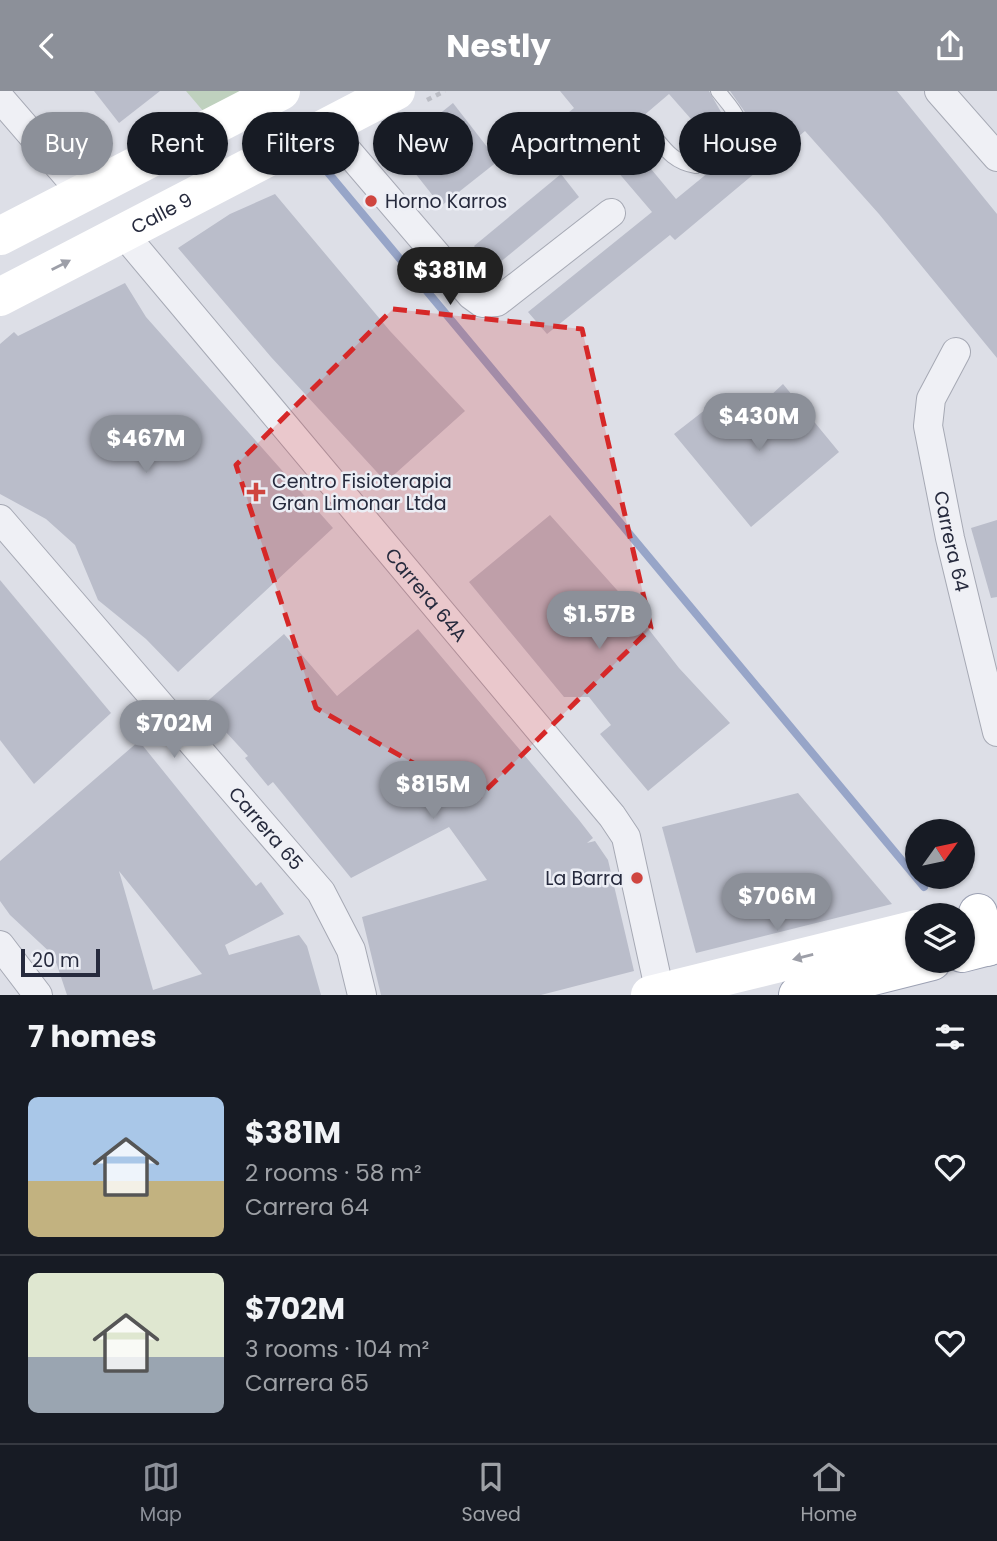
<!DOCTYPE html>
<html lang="en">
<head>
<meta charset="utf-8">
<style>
	body { margin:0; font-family:Poppins,sans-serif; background:#20242c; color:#f1f3f6; height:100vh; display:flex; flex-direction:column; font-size:26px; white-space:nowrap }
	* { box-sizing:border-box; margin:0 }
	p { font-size:23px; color:#9ea1a6 }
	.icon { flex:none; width:38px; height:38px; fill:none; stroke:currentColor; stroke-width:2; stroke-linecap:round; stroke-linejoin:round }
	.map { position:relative; height:904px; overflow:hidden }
	.sheet { display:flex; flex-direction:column; background:#171b24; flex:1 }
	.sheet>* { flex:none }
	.guide { position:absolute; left:21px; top:21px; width:956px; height:63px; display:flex; gap:14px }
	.needle { width:46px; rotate:57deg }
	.tools { position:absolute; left:905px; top:728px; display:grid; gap:14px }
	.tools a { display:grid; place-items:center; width:70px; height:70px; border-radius:50%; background:#171b24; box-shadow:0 2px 5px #0004; font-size:35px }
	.scale { position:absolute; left:21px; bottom:18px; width:79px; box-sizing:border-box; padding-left:7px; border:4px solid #262a3d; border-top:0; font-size:19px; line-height:24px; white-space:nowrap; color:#262a3d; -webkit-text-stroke:5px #eceef5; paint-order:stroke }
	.price { position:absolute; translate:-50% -60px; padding:0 16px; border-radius:24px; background:#8c9099; color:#fff; font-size:23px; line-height:46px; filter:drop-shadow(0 2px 4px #0008) }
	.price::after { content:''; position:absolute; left:50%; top:42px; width:21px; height:16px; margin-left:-10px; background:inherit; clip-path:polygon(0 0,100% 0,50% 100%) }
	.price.on { background:#222; color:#fff }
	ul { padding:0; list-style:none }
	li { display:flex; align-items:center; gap:21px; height:175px; padding:0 28px }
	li+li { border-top:2px solid #363941 }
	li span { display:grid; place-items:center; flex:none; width:196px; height:140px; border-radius:10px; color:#555 }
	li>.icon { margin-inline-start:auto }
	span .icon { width:84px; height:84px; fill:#fffc; stroke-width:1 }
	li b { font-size:30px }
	h2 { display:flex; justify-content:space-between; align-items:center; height:84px; padding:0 28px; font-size:30px }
	.chip { padding:0 24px; border-radius:32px; background:#171b24; box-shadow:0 2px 5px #0004; font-size:24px; line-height:63px }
	.chip.on { background:#8c9099; color:#fff }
	header { display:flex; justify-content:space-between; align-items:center; height:91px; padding:0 28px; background:#8c9099; color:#fff; font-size:32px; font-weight:700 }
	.tabs { display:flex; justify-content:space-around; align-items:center; height:98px; border-top:2px solid #363941; background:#171b24; font-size:19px; color:#9ea1a6 }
	.tabs a { display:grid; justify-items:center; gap:4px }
	.tabs .on { color:#8c9099 }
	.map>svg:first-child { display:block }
</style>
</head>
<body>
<header><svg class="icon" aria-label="back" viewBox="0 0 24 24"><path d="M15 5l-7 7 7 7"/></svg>Nestly<svg class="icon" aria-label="share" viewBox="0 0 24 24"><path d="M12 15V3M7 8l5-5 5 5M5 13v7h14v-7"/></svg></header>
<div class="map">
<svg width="997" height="904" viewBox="0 0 997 904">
	<rect width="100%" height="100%" fill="#dddfe7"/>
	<!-- green -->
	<polygon fill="#bfd1be" points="186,0 281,0 215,34"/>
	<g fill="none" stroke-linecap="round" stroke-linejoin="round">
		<!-- stream -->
		<polyline stroke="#97a5c8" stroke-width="8" points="320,72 924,796"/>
	</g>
	<!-- building -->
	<g fill="#babdca" fill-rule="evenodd">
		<polygon points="94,0 160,0 119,32"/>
		<polygon points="560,0 709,0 729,35 713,53 669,3 622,43 676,108 731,63 745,46 747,24 730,0 897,0 997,123 997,267 879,123 805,40 675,149 670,144 547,243 528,221 652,121 594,53 554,84 530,53 574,17"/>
		<polygon points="453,12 498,70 441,115 396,58"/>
		<polygon points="561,83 579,106 492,178 474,155"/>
		<polygon points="275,103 390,240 465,320 386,391 271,266 178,157 230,123"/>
		<polygon points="125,192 146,226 333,437 178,581 146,548 98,509 75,454 46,428 0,403 0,253 14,241 18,245"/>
		<polygon points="783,293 839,361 751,436 674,343 710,315 731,341"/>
		<polygon points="550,424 625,508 679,577 730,632 648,700 600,643 611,634 589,606 564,606 469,491"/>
		<polygon points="997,429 997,506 991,507 971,437"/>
		<polygon points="0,489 111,622 34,693 0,649"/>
		<polygon points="418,538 579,729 593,747 587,752 595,750 608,769 634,880 541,904 381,904 362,826 487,789 449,736 351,787 273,691 268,695 245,667 248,665 202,615 284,543 337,605"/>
		<path d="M139,650L256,795L261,791L284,823L225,854L229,864L299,844L307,855L321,904H67L54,865L10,824L0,810V770ZM119,780L202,883L153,899Z"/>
		<polygon points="798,702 892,813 696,862 662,736"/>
	</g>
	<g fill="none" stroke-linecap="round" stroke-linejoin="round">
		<defs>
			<path id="lane" d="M655,46C667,61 676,72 696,75C710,65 745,49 738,28C734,18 724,8 718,0"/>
			<g id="street">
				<polyline points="939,0 997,66"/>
				<polyline points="0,7 83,103"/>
				<polyline points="327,36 471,204 482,212 497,211 611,122"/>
				<path id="s1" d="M123,142L612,725L626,746L660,902"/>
				<path id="s2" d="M956,261L931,308L928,335L950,447L997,641"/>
				<path id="s3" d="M0,428L321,801L351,859L362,904"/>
				<polyline points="0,854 38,904"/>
			</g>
			<g id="primary">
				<polyline points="978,822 987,856"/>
				<polyline points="962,862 997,853"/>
				<polyline points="798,904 932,870"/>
			</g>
		</defs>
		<!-- lane casing -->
		<use href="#lane" stroke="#a6a9b4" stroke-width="16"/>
		<!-- street casing -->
		<use href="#street" stroke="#a6a9b4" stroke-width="30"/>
		<!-- primary casing -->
		<use href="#primary" stroke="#9ca1b3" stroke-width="40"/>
		<!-- path -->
		<polyline stroke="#bbbdc5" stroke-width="4.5" stroke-dasharray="5 5" stroke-linecap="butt" points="427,9 445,0"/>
		<!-- lane -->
		<use href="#lane" stroke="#eff0f5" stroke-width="14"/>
		<!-- street -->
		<use href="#street" stroke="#eff0f5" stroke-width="28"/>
		<!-- secondary -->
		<g stroke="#fff" stroke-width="38">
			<polyline points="0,145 281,0"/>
			<path id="s4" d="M0,206L396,0"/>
			<polyline points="650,904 917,838"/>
		</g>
		<!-- primary -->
		<use href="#primary" stroke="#fff" stroke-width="38"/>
	</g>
	<!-- one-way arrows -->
	<defs><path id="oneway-solid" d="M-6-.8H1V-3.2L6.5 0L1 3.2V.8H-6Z" transform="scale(1.75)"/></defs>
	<g fill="#9d9fa8">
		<use href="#oneway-solid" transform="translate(61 174) rotate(-27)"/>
		<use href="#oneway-solid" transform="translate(803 866) rotate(166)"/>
	</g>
	<!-- marked area -->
	<path fill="#d62828" fill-opacity="0.2" stroke="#d62828" stroke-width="5" stroke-dasharray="14 9" stroke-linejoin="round" d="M393,218L582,238L651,537L477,708L316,617L236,374Z"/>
	<!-- markers -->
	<g fill="#cf453f" stroke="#eceef5" stroke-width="2.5">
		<circle cx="371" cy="110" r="7"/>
		<path d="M252.5 390.5h7v7h7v7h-7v7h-7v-7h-7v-7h7z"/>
		<circle cx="637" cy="787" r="7"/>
	</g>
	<g text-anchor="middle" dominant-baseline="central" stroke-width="5" stroke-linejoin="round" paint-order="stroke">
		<!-- poi labels -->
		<g font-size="19" fill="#262a3d" stroke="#eceef5" text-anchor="start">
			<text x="385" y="110">Horno Karros</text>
			<text x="272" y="390">Centro Fisioterapia<tspan x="272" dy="22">Gran Limonar Ltda</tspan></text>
			<text x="623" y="787" text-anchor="end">La Barra</text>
		</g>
		<!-- street labels -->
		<g font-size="19" fill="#262a3d" stroke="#eceef5">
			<text stroke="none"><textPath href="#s4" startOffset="182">Calle 9</textPath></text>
			<text stroke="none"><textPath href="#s2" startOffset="198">Carrera 64</textPath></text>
			<text stroke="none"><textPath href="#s1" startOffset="472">Carrera 64A</textPath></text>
			<text stroke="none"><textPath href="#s3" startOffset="408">Carrera 65</textPath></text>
		</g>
	</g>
</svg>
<div class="tools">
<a><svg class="needle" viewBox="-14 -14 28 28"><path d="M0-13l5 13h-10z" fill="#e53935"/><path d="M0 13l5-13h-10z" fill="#9ea1a6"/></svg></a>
<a><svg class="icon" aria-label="layers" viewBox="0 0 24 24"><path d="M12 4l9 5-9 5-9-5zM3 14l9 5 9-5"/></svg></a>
</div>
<div class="scale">20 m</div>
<b class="price on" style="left:450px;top:216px">$381M</b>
<b class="price" style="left:759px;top:362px">$430M</b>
<b class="price" style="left:146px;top:384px">$467M</b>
<b class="price" style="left:599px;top:560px">$1.57B</b>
<b class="price" style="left:174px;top:669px">$702M</b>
<b class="price" style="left:433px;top:730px">$815M</b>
<b class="price" style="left:777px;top:842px">$706M</b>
<div class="guide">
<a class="chip on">Buy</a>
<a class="chip">Rent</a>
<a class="chip">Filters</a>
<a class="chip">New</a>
<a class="chip">Apartment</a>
<a class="chip">House</a>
</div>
</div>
<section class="sheet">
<h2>7 homes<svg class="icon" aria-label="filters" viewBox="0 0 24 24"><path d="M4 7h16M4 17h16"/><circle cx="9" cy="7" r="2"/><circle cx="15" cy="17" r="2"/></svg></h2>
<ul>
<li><span style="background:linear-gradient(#a9c7e8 60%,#c2b280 0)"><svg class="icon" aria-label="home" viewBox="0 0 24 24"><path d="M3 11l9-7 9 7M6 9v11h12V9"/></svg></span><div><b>$381M</b><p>2 rooms · 58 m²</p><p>Carrera 64</p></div><svg class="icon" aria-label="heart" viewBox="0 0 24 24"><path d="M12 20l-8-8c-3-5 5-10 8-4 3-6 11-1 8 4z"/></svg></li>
<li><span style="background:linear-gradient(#dfe7d0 60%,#9aa5b1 0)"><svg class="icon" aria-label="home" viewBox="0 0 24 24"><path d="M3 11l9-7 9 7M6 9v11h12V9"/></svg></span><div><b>$702M</b><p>3 rooms · 104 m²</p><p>Carrera 65</p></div><svg class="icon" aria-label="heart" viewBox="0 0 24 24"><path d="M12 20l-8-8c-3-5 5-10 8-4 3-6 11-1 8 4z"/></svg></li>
</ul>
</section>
<nav class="tabs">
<a class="on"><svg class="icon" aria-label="map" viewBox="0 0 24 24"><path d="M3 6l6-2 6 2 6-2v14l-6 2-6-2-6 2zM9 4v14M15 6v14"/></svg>Map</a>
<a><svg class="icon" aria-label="saved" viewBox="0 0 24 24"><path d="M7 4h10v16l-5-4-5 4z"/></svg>Saved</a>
<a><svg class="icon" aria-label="home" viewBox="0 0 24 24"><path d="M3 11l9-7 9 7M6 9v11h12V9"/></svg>Home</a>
</nav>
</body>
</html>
